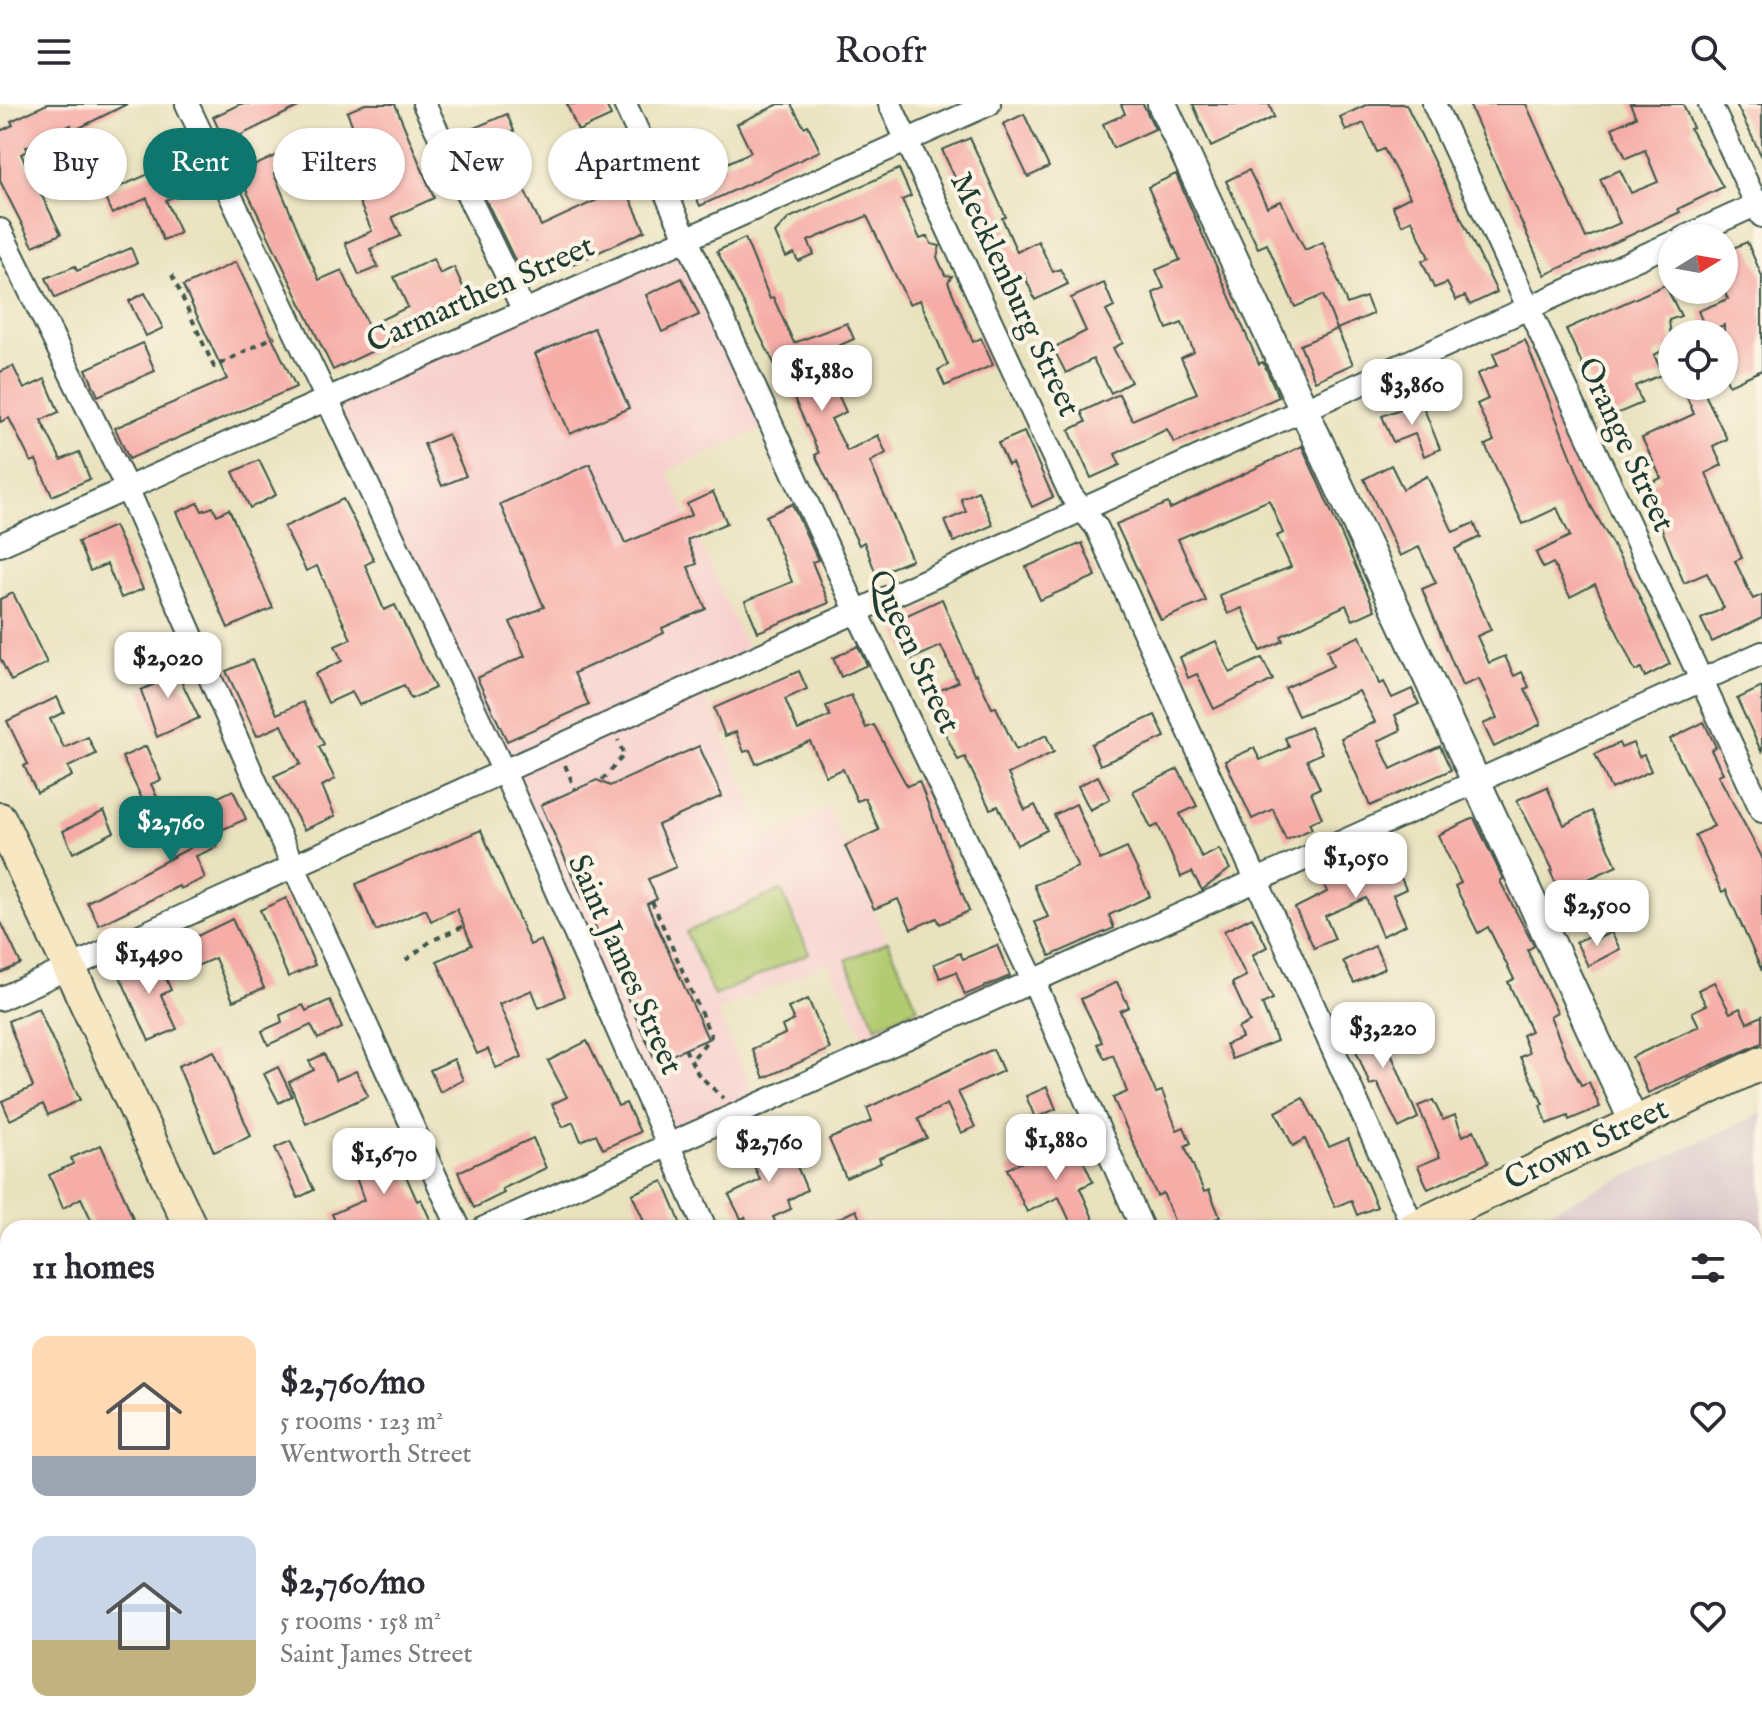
<!DOCTYPE html>
<html lang="en">
<head>
<meta charset="utf-8">
<style>
	body { margin:0; font-family:"IM FELL English",serif; background:#f7f7f7; color:#2b2b33; height:100vh; display:flex; flex-direction:column; font-size:30px; white-space:nowrap }
	* { box-sizing:border-box; margin:0 }
	p { font-size:26px; color:#7c7c81 }
	.icon { flex:none; width:44px; height:44px; fill:none; stroke:currentColor; stroke-width:2; stroke-linecap:round; stroke-linejoin:round }
	.map { position:relative; flex:1; overflow:hidden }
	.side { position:absolute; left:0px; top:1116px; width:1762px; height:512px; display:flex; flex-direction:column; background:#fff; border-radius:24px 24px 0 0; box-shadow:0 2px 6px #0004 }
	.side>* { flex:none }
	.top-card { position:absolute; left:24px; top:24px; width:800px; height:72px; display:flex; gap:16px }
	.needle { width:52px; rotate:79deg }
	.tools { position:absolute; left:1658px; top:120px; display:grid; gap:16px }
	.tools a { display:grid; place-items:center; width:80px; height:80px; border-radius:50%; background:#fff; box-shadow:0 2px 6px #0004; font-size:40px }
	.price { position:absolute; translate:-50% -68px; padding:0 18px; border-radius:16px; background:#fff; color:#222; font-size:26px; line-height:52px; filter:drop-shadow(0 2px 4px #0008) }
	.price::after { content:''; position:absolute; left:50%; top:48px; width:24px; height:18px; margin-left:-12px; background:inherit; clip-path:polygon(0 0,100% 0,50% 100%) }
	.price.active { background:#0f766e; color:#fff }
	ul { padding:0; list-style:none }
	li { display:flex; align-items:center; gap:24px; height:200px; padding:0 32px }
	li span { display:grid; place-items:center; flex:none; width:224px; height:160px; border-radius:16px; color:#555 }
	li>.icon { margin-inline-start:auto }
	span .icon { width:96px; height:96px; fill:#fffc; stroke-width:1 }
	li b { font-size:34px }
	h2 { display:flex; justify-content:space-between; align-items:center; height:96px; padding:0 32px; font-size:34px }
	.pill { padding:0 28px; border-radius:36px; background:#fff; box-shadow:0 2px 6px #0004; font-size:28px; line-height:72px }
	.pill.active { background:#0f766e; color:#fff }
	header { display:flex; justify-content:space-between; align-items:center; height:104px; padding:0 32px; background:#fff; font-size:36px; font-weight:600 }
	.map>svg:first-child { display:block }
</style>
</head>
<body>
<header><svg class="icon" aria-label="menu" viewBox="0 0 24 24"><path d="M4 6h16M4 12h16M4 18h16"/></svg>Roofr<svg class="icon" aria-label="search" viewBox="0 0 24 24"><circle cx="10" cy="10" r="6"/><path d="M15 15l6 6"/></svg></header>
<div class="map">
<svg width="1762" height="1628" viewBox="0 0 1762 1628">
	<rect width="100%" height="100%" fill="#fcf5e5"/>
	<filter id="ink" filterUnits="userSpaceOnUse"><feTurbulence type="fractalNoise" baseFrequency=".0125" numOctaves="2"/><feDisplacementMap in="SourceGraphic" scale="16" xChannelSelector="R" yChannelSelector="G"/><feConvolveMatrix kernelMatrix="1 2 1 2 8 2 1 2 1" color-interpolation-filters="sRGB"/></filter>
	<filter id="wash" filterUnits="userSpaceOnUse"><feTurbulence type="fractalNoise" baseFrequency=".006" numOctaves="4" result="noise"/><feDisplacementMap in="SourceGraphic" scale="32" xChannelSelector="R" yChannelSelector="G"/><feGaussianBlur stdDeviation="1.8" result="paint"/><feColorMatrix in="noise" values="0 0 0 0 0 0 0 0 0 0 0 0 0 0 0 0 0 1.4 0 .05"/><feComposite in="paint" operator="in"/></filter>
	<g filter="url(#wash)">
		<rect width="100%" height="100%" fill="#e9e2be"/>
		<!-- built -->
		<polygon fill="#f7d0ce" points="687,135 772,321 667,367 752,555 699,580 767,732 828,704 927,925 872,950 829,858 717,907 759,1001 667,1042 327,295"/>
		<!-- industrial -->
		<g fill="#d2bec4">
			<polygon points="1762,1009 1762,1134 1754,1138 1754,1124 1514,1124"/>
			<polygon points="8,1187 8,1620 709,1620 683,1628 0,1628 0,1190"/>
		</g>
		<!-- green -->
		<g fill="#b2ca6f" stroke="#688452" stroke-width="2">
			<polygon points="781,786 809,849 714,892 686,828"/>
			<polygon points="888,837 918,904 876,923 846,856"/>
		</g>
		<!-- water -->
		<polygon fill="#5cbada" stroke="#3e7c87" stroke-width="2" points="1762,1134 1762,1628 683,1628 709,1620 1754,1620 1754,1138"/>
		<g id="blocks">
			<!-- building -->
			<g fill="#f6ada8">
				<polygon points="47,0 127,0 73,27 71,21 26,43 28,47 21,50 61,130 33,142 0,77 0,27 13,21 11,17"/>
				<polygon points="240,0 304,0 225,39 213,13"/>
				<polygon points="365,0 395,0 434,94 392,113 401,132 370,145 378,163 359,171 345,139 372,127 353,84 374,74 347,8"/>
				<polygon points="567,0 606,0 611,12 578,27"/>
				<polygon points="779,0 791,0 804,23 808,21 820,47 700,102 685,69 717,54 721,62 751,48 737,20"/>
				<polygon points="1121,0 1143,0 1155,25 1113,44 1103,20 1125,10"/>
				<polygon points="1193,0 1269,0 1274,13 1211,43"/>
				<polygon points="1368,0 1406,0 1497,188 1470,201 1465,192 1456,196 1447,179 1434,184 1422,157 1429,154 1412,116 1402,121 1392,102 1410,93 1384,45 1377,48 1364,19 1346,27 1340,13"/>
				<polygon points="1469,0 1526,0 1586,134 1620,119 1600,75 1620,66 1631,89 1658,78 1645,46 1626,54 1612,24 1636,13 1630,0 1683,0 1693,24 1690,25 1723,83 1678,105 1680,108 1545,171"/>
				<polygon points="1736,0 1762,0 1762,53"/>
				<polygon points="507,10 514,27 500,32 541,122 625,83 645,127 527,181 455,32"/>
				<polygon points="1024,10 1049,63 1028,73 1003,20"/>
				<polygon points="970,34 1006,113 1002,114 1017,148 1038,137 1053,168 1060,165 1068,180 1035,196 1024,170 1005,180 942,46"/>
				<polygon points="300,41 306,56 274,70 319,176 342,166 368,222 408,203 394,173 433,155 440,170 454,163 471,200 333,266 238,69"/>
				<polygon points="185,54 198,82 166,96 180,129 163,136 147,94 112,110 103,90"/>
				<polygon points="899,65 911,92 902,96 920,135 928,132 931,140 940,142 937,153 945,171 952,172 948,178 973,238 981,234 993,261 945,282 938,266 948,261 920,196 909,200 867,112 808,137 814,150 798,157 794,149 786,153 775,129 789,114"/>
				<polygon points="1249,66 1267,103 1281,97 1305,146 1323,138 1347,200 1366,193 1373,210 1337,225 1323,191 1295,203 1267,140 1258,144 1226,77"/>
				<polygon points="1176,70 1259,260 1263,258 1279,293 1174,339 1167,325 1115,350 1120,361 1091,374 1069,326 1086,318 1081,308 1119,290 1132,316 1197,289 1181,254 1194,248 1182,219 1167,225 1153,189 1164,184 1156,166 1180,156 1148,83"/>
				<polygon points="745,134 770,195 773,193 794,239 847,219 854,235 820,250 846,308 831,315 847,347 878,331 886,349 870,358 912,456 876,470 864,438 859,441 815,351 819,349 783,270 780,271 717,147"/>
				<polygon points="1747,138 1762,172 1762,266 1729,281 1724,270 1724,221 1707,228 1698,207 1728,195 1724,186 1724,148"/>
				<polygon points="131,144 137,159 55,194 46,174 75,162 77,167"/>
				<polygon points="236,158 296,283 129,355 115,324 227,275 183,182"/>
				<polygon points="682,174 699,211 662,228 646,191"/>
				<polygon points="1104,179 1114,203 1106,207 1123,239 1113,244 1131,278 1111,289 1093,255 1066,269 1053,244 1086,227 1071,194"/>
				<polygon points="1665,181 1681,212 1669,216 1672,242 1654,251 1663,270 1635,282 1642,299 1607,314 1566,225"/>
				<polygon points="145,189 163,224 146,232 129,197"/>
				<polygon points="594,224 629,304 570,330 535,250"/>
				<polygon points="1337,225 1353,260 1315,277 1300,241"/>
				<polygon points="1525,236 1591,402 1630,472 1670,560 1645,573 1641,564 1635,567 1595,480 1570,493 1553,459 1543,464 1536,449 1570,432 1557,404 1523,420 1485,341 1494,337 1477,300 1488,295 1477,270 1498,261 1493,250"/>
				<polygon points="143,239 155,267 98,292 86,265"/>
				<polygon points="13,262 24,285 45,275 59,308 41,316 61,356 79,348 90,375 52,392 36,356 31,358 9,314 0,318 0,268"/>
				<polygon points="1682,282 1701,282 1727,335 1713,342 1722,361 1706,369 1742,454 1735,457 1753,495 1762,491 1762,514 1712,538 1701,515 1724,504 1707,469 1684,479 1644,382 1661,374 1642,334 1694,310"/>
				<polygon points="1421,297 1440,345 1424,352 1415,330 1393,338 1382,312"/>
				<polygon points="1024,328 1053,393 1032,403 1012,359 1008,361 998,339"/>
				<polygon points="448,330 466,372 442,382 424,340"/>
				<polygon points="1302,342 1375,506 1353,516 1346,501 1281,532 1283,537 1261,547 1242,504 1228,510 1219,491 1291,463 1277,432 1283,429 1269,396 1178,435 1206,497 1161,516 1116,420 1168,399 1170,405"/>
				<polygon points="259,356 276,391 250,404 233,368"/>
				<polygon points="590,360 625,439 692,411 687,400 713,388 727,419 687,436 697,460 688,463 706,505 662,524 664,529 574,569 589,601 507,637 477,574 525,552 510,518 544,503 500,400"/>
				<polygon points="1391,361 1403,385 1427,372 1453,428 1474,419 1480,433 1455,445 1491,526 1477,532 1489,559 1505,552 1514,572 1522,568 1529,583 1525,585 1541,620 1494,643 1483,620 1497,614 1479,575 1462,582 1422,485 1436,479 1419,443 1400,452 1364,375"/>
				<polygon points="978,387 993,421 954,438 945,417 966,408 961,395"/>
				<polygon points="343,395 374,456 365,461 384,506 395,501 435,584 411,595 404,581 359,601 352,588 328,599 315,570 342,557 335,542 351,535 317,462 306,467 284,423"/>
				<polygon points="198,399 202,407 213,403 217,411 229,405 273,504 228,524 177,408"/>
				<polygon points="792,400 818,456 812,458 829,499 758,528 745,497 792,478 766,412"/>
				<polygon points="114,422 143,485 121,494 107,460 90,467 78,438"/>
				<polygon points="1082,439 1096,472 1040,496 1026,463"/>
				<polygon points="13,489 47,559 11,577 0,554 0,495"/>
				<polygon points="942,495 974,571 976,570 992,604 996,603 1016,646 1046,631 1054,648 1008,670 1025,706 1035,701 1047,726 1017,741 998,702 990,705 965,653 958,656 927,592 958,578 941,542 910,556 892,518"/>
				<polygon points="1360,532 1379,580 1384,578 1392,594 1412,585 1419,600 1395,611 1401,626 1378,637 1391,665 1440,642 1451,666 1370,702 1341,634 1375,618 1359,587 1298,612 1285,584 1333,562 1327,546"/>
				<polygon points="1216,537 1230,569 1262,554 1273,576 1214,605 1197,570 1188,574 1180,553"/>
				<polygon points="858,542 867,561 841,573 833,554"/>
				<polygon points="170,554 199,614 157,633 141,586 155,580 148,564"/>
				<polygon points="252,556 277,610 303,598 324,640 319,643 335,675 322,682 335,712 304,726 274,672 301,660 282,621 257,632 226,567"/>
				<polygon points="799,567 807,585 785,595 798,626 830,612 826,602 851,591 866,624 874,621 907,682 919,677 969,807 940,820 937,814 911,825 898,795 874,805 845,742 879,726 865,694 857,697 843,665 826,672 810,637 756,660 750,646 744,648 736,628 725,632 714,604"/>
				<polygon points="1762,583 1762,649 1737,595"/>
				<polygon points="57,593 64,608 50,615 64,644 88,633 96,650 68,663 72,672 37,689 24,662 28,660 7,617"/>
				<polygon points="1155,611 1165,633 1100,661 1091,640"/>
				<polygon points="1704,618 1716,643 1711,646 1723,669 1718,671 1762,753 1762,867 1726,786 1722,788 1695,731 1714,722 1670,635"/>
				<polygon points="1310,623 1322,649 1307,656 1320,684 1311,688 1322,714 1309,719 1312,725 1286,736 1273,705 1252,715 1225,657 1254,644 1260,656 1289,643 1285,634"/>
				<polygon points="1619,639 1621,644 1633,639 1639,653 1644,651 1651,667 1611,685 1595,650"/>
				<polygon points="146,642 161,676 151,680 173,728 160,734 151,715 132,724 124,708 144,699 122,653"/>
				<polygon points="699,642 722,692 658,721 676,763 648,775 657,795 647,800 708,935 656,958 541,701 597,676 610,682"/>
				<polygon points="1178,665 1197,702 1180,710 1202,754 1219,745 1230,765 1202,786 1192,768 1181,773 1158,721 1151,724 1133,687"/>
				<polygon points="1098,672 1110,695 1090,706 1078,682"/>
				<polygon points="1547,683 1564,721 1592,707 1617,762 1560,788 1550,767 1553,766 1517,696"/>
				<polygon points="233,686 246,715 212,730 217,743 196,752 205,774 180,785 179,782 99,821 87,798 190,744 181,724 213,710 208,698"/>
				<polygon points="1076,700 1100,756 1127,744 1150,792 1109,811 1114,824 1050,852 1035,818 1048,813 1034,781 1078,763 1054,711"/>
				<polygon points="104,707 114,728 73,749 63,727"/>
				<polygon points="1474,714 1503,775 1500,777 1534,842 1527,846 1557,908 1550,912 1566,951 1581,981 1589,978 1600,1003 1569,1016 1568,1012 1547,1020 1540,1001 1543,1000 1520,953 1529,949 1522,931 1531,927 1508,878 1514,875 1488,823 1478,829 1455,782 1461,779 1438,731"/>
				<polygon points="481,726 530,841 541,836 565,892 539,904 532,886 499,900 522,953 496,964 488,945 477,950 437,857 472,841 457,805 431,817 426,805 376,827 356,780"/>
				<polygon points="1390,750 1406,785 1393,791 1406,821 1382,832 1366,794 1325,812 1335,835 1314,844 1295,804 1327,788 1324,780"/>
				<polygon points="286,794 315,861 288,873 260,806"/>
				<polygon points="1252,813 1267,843 1252,851 1273,895 1262,900 1277,937 1232,955 1226,940 1242,934 1238,924 1250,918 1232,879 1246,872 1224,827"/>
				<polygon points="232,815 264,884 233,897 215,854 197,862 185,838"/>
				<polygon points="0,816 21,860 0,869"/>
				<polygon points="1611,828 1620,845 1588,862 1576,838 1593,830 1596,836"/>
				<polygon points="997,841 1010,872 965,891 956,868 940,874 934,860 960,849 963,855"/>
				<polygon points="1375,842 1385,864 1354,879 1343,857"/>
				<polygon points="156,851 171,886 161,891 177,925 149,937 118,868"/>
				<polygon points="1117,878 1129,903 1120,907 1156,989 1162,987 1177,1026 1184,1023 1191,1039 1185,1042 1204,1088 1209,1086 1220,1113 1192,1124 1177,1124 1163,1089 1157,1092 1113,994 1127,988 1113,951 1105,955 1097,940 1102,938 1081,895"/>
				<polygon points="1714,878 1730,909 1740,904 1747,919 1762,912 1762,939 1648,989 1632,953 1699,922 1692,908 1706,901 1698,886"/>
				<polygon points="808,895 830,945 764,974 752,945 785,930 782,922 794,916 788,904"/>
				<polygon points="330,896 342,924 318,935 311,921 268,941 262,927 282,918 280,911 303,901 306,907"/>
				<polygon points="38,904 80,996 48,1011 43,1000 10,1016 2,997 33,983 8,917"/>
				<polygon points="1377,915 1418,1014 1399,1024 1377,979 1370,981 1348,927"/>
				<polygon points="587,937 618,1002 626,999 640,1028 603,1045 596,1030 581,1037 573,1018 563,1023 552,1000 567,993 548,957"/>
				<polygon points="993,945 1003,967 958,988 975,1023 961,1029 947,1000 918,1015 927,1034 879,1054 881,1059 846,1074 829,1035 872,1017 867,1004"/>
				<polygon points="214,947 251,1032 214,1048 178,962"/>
				<polygon points="324,950 336,976 356,967 368,992 306,1020 289,978 314,966 309,957"/>
				<polygon points="454,955 463,976 440,988 430,966"/>
				<polygon points="278,963 292,992 279,999 264,970"/>
				<polygon points="1047,983 1056,1005 1035,1014 1026,992"/>
				<polygon points="1303,994 1329,1043 1348,1035 1377,1103 1357,1111 1351,1096 1335,1103 1305,1035 1293,1042 1276,1008"/>
				<polygon points="1433,996 1443,1016 1455,1011 1463,1032 1474,1026 1488,1059 1428,1085 1418,1062 1440,1053 1418,1002"/>
				<polygon points="783,1029 807,1086 788,1096 791,1105 773,1113 778,1124 750,1124 745,1113 741,1115 729,1091 760,1076 747,1045"/>
				<polygon points="533,1034 546,1064 502,1085 504,1089 474,1104 458,1068"/>
				<polygon points="1073,1034 1093,1078 1080,1084 1097,1124 1073,1124 1059,1093 1027,1108 1007,1065"/>
				<polygon points="290,1037 314,1086 298,1094 275,1044"/>
				<polygon points="391,1038 417,1097 421,1095 434,1124 338,1124 332,1110 364,1096 353,1065 369,1059 364,1049"/>
				<polygon points="101,1041 123,1090 137,1124 95,1124 81,1094 63,1104 49,1071 73,1060 71,1054"/>
				<polygon points="663,1077 677,1110 682,1124 647,1124 632,1090"/>
				<polygon points="856,1106 864,1124 818,1124"/>
			</g>
		</g>
	</g>
	<g filter="url(#ink)">
		<use href="#blocks" fill-opacity="0" stroke="#3d5649" stroke-width="2"/>
		<g fill="none" stroke-linecap="round" stroke-linejoin="round">
			<defs>
				<g id="minor">
					<polyline points="187,0 504,668 705,1124"/>
					<polyline points="424,0 524,207"/>
					<polyline points="625,0 857,508 1034,878 1142,1124"/>
					<polyline points="890,0 1071,391 1097,424 1414,1124"/>
					<polyline points="1434,0 1762,707"/>
					<polyline points="1710,0 1762,112"/>
					<polyline points="0,126 127,384 271,713 459,1124"/>
					<polyline points="1683,134 1762,98"/>
					<polyline points="0,441 989,0"/>
					<polyline points="0,895 1672,139"/>
					<polyline points="484,1124 1762,549"/>
				</g>
				<polyline id="tertiary" points="1162,0 1634,1018"/>
				<g id="secondary">
					<polyline points="0,715 191,1124"/>
					<polyline points="1413,1124 1762,959"/>
				</g>
			</defs>
			<!-- minor casing -->
			<use href="#minor" stroke="#3d5649" stroke-width="26"/>
			<!-- tertiary casing -->
			<use href="#tertiary" stroke="#3d5649" stroke-width="32"/>
			<!-- secondary casing -->
			<use href="#secondary" stroke="#3d5649" stroke-width="36"/>
			<!-- path -->
			<g stroke="#3d5649" stroke-width="4" stroke-dasharray="6 6" stroke-linecap="butt">
				<polyline points="172,171 214,263 275,232"/>
				<polyline points="565,661 575,685"/>
				<polyline points="602,676 624,651 618,636"/>
				<polyline points="652,797 711,932 691,957"/>
				<polyline points="406,856 431,837 464,822"/>
				<polyline points="685,945 698,970 723,994"/>
			</g>
			<!-- minor -->
			<use href="#minor" stroke="#fff" stroke-width="22"/>
			<!-- tertiary -->
			<use href="#tertiary" stroke="#fff" stroke-width="28"/>
			<!-- secondary -->
			<use href="#secondary" stroke="#f8e7c3" stroke-width="32"/>
		</g>
	</g>
	<g text-anchor="middle" dominant-baseline="central" stroke-width="8" stroke-linejoin="round" paint-order="stroke">
		<!-- street labels -->
		<g font-size="32" fill="#1f3d34" stroke="#fcf5e5">
			<text transform="translate(481 191) rotate(-24)">Carmarthen Street</text>
			<text transform="translate(1014 191) rotate(65)">Mecklenburg Street</text>
			<text transform="translate(1625 341) rotate(65)">Orange Street</text>
			<text transform="translate(913 548) rotate(65)">Queen Street</text>
			<text transform="translate(624 861) rotate(66)">Saint James Street</text>
			<text transform="translate(1587 1041) rotate(-25)">Crown Street</text>
		</g>
	</g>
</svg>
<div class="tools">
<a><svg class="needle" viewBox="-14 -14 28 28"><path d="M0-13l5 13h-10z" fill="#e53935"/><path d="M0 13l5-13h-10z" fill="#7c7c81"/></svg></a>
<a><svg class="icon" aria-label="locate" viewBox="0 0 24 24"><circle cx="12" cy="12" r="6"/><path d="M12 2v4M12 18v4M2 12h4M18 12h4"/></svg></a>
</div>
<b class="price" style="left:822px;top:309px">$1,880</b>
<b class="price" style="left:1412px;top:323px">$3,860</b>
<b class="price" style="left:168px;top:596px">$2,020</b>
<b class="price active" style="left:171px;top:760px">$2,760</b>
<b class="price" style="left:1356px;top:796px">$1,050</b>
<b class="price" style="left:1597px;top:844px">$2,500</b>
<b class="price" style="left:149px;top:892px">$1,490</b>
<b class="price" style="left:1383px;top:966px">$3,220</b>
<b class="price" style="left:1056px;top:1078px">$1,880</b>
<b class="price" style="left:769px;top:1080px">$2,760</b>
<b class="price" style="left:384px;top:1092px">$1,670</b>
<div class="top-card">
<a class="pill">Buy</a>
<a class="pill active">Rent</a>
<a class="pill">Filters</a>
<a class="pill">New</a>
<a class="pill">Apartment</a>
</div>
<section class="side">
<h2>11 homes<svg class="icon" aria-label="filters" viewBox="0 0 24 24"><path d="M4 7h16M4 17h16"/><circle cx="9" cy="7" r="2"/><circle cx="15" cy="17" r="2"/></svg></h2>
<ul>
<li><span style="background:linear-gradient(#ffd9b3 75%,#9aa5b1 0)"><svg class="icon" aria-label="home" viewBox="0 0 24 24"><path d="M3 11l9-7 9 7M6 9v11h12V9"/></svg></span><div><b>$2,760/mo</b><p>5 rooms · 123 m²</p><p>Wentworth Street</p></div><svg class="icon" aria-label="heart" viewBox="0 0 24 24"><path d="M12 20l-8-8c-3-5 5-10 8-4 3-6 11-1 8 4z"/></svg></li>
<li><span style="background:linear-gradient(#c9d6e8 65%,#c2b280 0)"><svg class="icon" aria-label="home" viewBox="0 0 24 24"><path d="M3 11l9-7 9 7M6 9v11h12V9"/></svg></span><div><b>$2,760/mo</b><p>5 rooms · 158 m²</p><p>Saint James Street</p></div><svg class="icon" aria-label="heart" viewBox="0 0 24 24"><path d="M12 20l-8-8c-3-5 5-10 8-4 3-6 11-1 8 4z"/></svg></li>
</ul>
</section>
</div>
</body>
</html>
